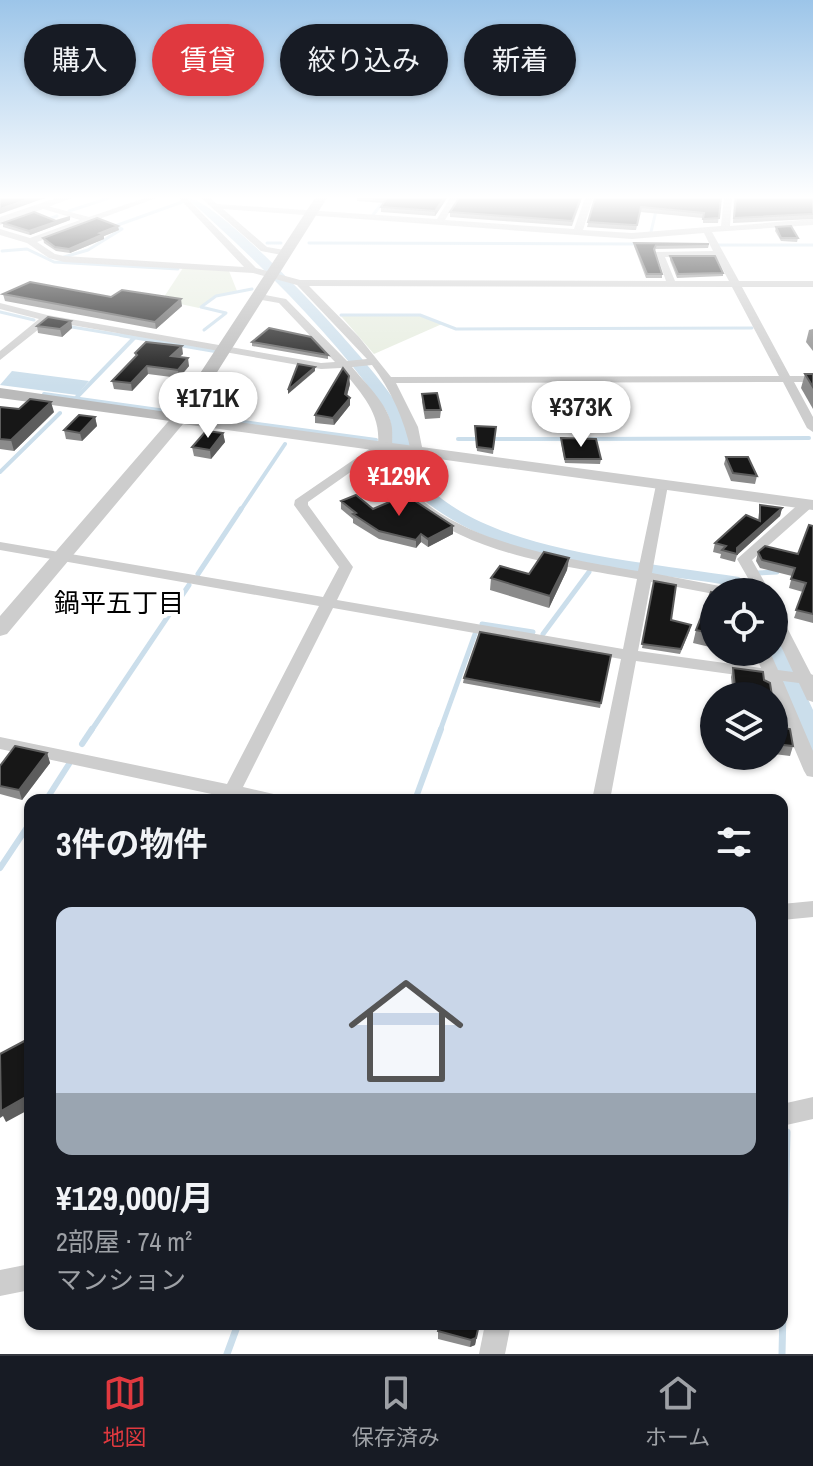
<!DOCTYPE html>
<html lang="ja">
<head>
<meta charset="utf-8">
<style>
	body { margin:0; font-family:"Archivo Narrow","Noto Sans JP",sans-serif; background:#242831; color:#f1f3f6; height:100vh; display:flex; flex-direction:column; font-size:30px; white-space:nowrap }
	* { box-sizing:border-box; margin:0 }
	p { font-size:26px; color:#9ea1a6 }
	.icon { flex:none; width:44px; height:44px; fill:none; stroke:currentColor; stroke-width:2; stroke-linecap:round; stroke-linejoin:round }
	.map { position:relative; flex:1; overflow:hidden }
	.sheet { position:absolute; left:24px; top:794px; width:764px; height:536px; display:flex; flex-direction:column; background:#171b24; border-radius:16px; box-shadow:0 2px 6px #0004 }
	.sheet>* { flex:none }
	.top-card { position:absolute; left:24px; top:24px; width:766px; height:72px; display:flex; gap:16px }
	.controls { position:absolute; left:700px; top:578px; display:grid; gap:16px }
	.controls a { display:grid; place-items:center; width:88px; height:88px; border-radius:50%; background:#171b24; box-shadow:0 2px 6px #0004; font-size:40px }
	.price { position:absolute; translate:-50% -68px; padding:0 18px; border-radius:28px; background:#fff; color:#222; font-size:26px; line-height:52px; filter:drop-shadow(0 2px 4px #0008) }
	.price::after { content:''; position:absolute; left:50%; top:48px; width:24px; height:18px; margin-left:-12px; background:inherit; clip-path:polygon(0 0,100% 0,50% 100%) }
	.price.selected { background:#e0393f; color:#fff }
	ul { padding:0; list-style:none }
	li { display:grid; align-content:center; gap:16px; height:424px; padding:0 32px }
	li span { display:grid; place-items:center; height:248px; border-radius:16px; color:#555 }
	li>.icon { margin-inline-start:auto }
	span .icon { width:144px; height:144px; fill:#fffc; stroke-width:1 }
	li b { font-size:34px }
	h2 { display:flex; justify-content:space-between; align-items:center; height:96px; padding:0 32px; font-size:34px }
	.tag { padding:0 28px; border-radius:36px; background:#171b24; box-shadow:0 2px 6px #0004; font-size:28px; line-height:72px }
	.tag.selected { background:#e0393f; color:#fff }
	.tab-bar { display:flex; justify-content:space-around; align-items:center; height:112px; border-top:2px solid #363941; background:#171b24; font-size:22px; color:#9ea1a6 }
	.tab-bar a { display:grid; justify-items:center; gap:4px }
	.tab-bar .selected { color:#e0393f }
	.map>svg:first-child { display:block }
</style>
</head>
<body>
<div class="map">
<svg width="813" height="1354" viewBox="0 0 813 1354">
	<rect width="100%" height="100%" fill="#fff"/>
	<!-- green -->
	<g fill="#e5ecde">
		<polygon points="183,268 229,271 237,291 215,296 199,308 162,300"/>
		<polygon points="341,316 420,316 442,324 374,354"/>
	</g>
	<!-- water -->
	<g fill="#cbdeeb">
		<path d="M187,198C220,198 377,368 396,403C420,447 401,472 452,506C524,554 654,563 739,577L758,592H737L721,584C628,570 507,563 430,505C416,495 392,470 392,452C391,434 394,421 383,406C327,328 258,262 187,198Z"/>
		<polygon points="12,371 89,381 77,395 0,385"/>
		<polygon points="774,626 813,710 813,757 767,652 774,652"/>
	</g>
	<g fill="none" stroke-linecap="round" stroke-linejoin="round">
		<!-- stream-far4 -->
		<g stroke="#cbdeeb" stroke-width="3">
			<polyline points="69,211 109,198"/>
			<polyline points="373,215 386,198"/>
			<polyline points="46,220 57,216"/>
			<polyline points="115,226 182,202"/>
			<polyline points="651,232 659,198"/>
			<polyline points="267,243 281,243"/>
			<polyline points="309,243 639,244"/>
			<polyline points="717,245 813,245"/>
			<polyline points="2,251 27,249 54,262 178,269"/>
			<polyline points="64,257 88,250 122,229 112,226"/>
			<polyline points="0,312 34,320"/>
			<polyline points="341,315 420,315 456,329 752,328"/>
			<polyline points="66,326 132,337"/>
			<polyline points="204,330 226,313 201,307 216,296 252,289"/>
		</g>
		<!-- stream-far3 -->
		<g stroke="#cbdeeb" stroke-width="4">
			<polyline points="121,335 215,351"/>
			<polyline points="44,394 173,412"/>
			<polyline points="76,398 135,337"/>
			<polyline points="192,415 376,440"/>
			<polyline points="458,439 480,439"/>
			<polyline points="490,439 564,439"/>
			<polyline points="590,439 809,438"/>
			<polyline points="0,472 60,413"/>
			<polyline points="240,511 285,444"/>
		</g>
		<!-- stream-far2 -->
		<g stroke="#cbdeeb" stroke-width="5">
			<polyline points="757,573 777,572"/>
			<polyline points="198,574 241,509"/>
			<polyline points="482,624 533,632"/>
			<polyline points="543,634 589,572"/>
			<polyline points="91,731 189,585"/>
			<polyline points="440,731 475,634"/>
		</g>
		<!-- stream-far1 -->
		<g stroke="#cbdeeb" stroke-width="6">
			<polyline points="82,744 92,729"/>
			<polyline points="46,800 69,764"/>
			<polyline points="415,800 441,729"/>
			<polyline points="0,868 30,823"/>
		</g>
		<!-- stream -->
		<g stroke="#cbdeeb" stroke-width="7">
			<polyline points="227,1354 238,1324"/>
			<polyline points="782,1354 787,1132"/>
		</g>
		<!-- minor -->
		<g fill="#cdcdcd" fill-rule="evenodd">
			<path d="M145,198H156L37,242L55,254L64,256L244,267L179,198H187L256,268L300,280L666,281L656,252L713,251L704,233L632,239L223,209L267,247L290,251V255L287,256L261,251L201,198H210L217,204L437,219L450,198H458L445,220L574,229L585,198H593L583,230L632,233L721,226L724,198H732L730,226L813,219V225L712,232L739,281H813V287H742L790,376H813V382H794L813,417V432L807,428L783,382L396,383L418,427L423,452L417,456L411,452C404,418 391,391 372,365L352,367C365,383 390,406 392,428C393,443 390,455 397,470C436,541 566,558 638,571L656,485L662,481L667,482L668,485L652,573L730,588L737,592L714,594L651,582L638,651L761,668L754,652H770L778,670L793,672L774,631V610L779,612L811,674L813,675V702L807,700L799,683L783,681L813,751V777L807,776L804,771L765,679L636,661L610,800H592L621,659L333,608L243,787L278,795L281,800H219L221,796L0,749V737L227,784L319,606L0,550V542L323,597L339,567L294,505L295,500L378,443C381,412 359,391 341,368L321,369L49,321L0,360V351L39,319L0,309V303L47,315L321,363L335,362L279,303L256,299V295L260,294L286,299L347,361L367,359L297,285L253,273L64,262L49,258L27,243L0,235V229L30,238L80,220L40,208V204L89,217ZM665,257H716L729,281H675ZM309,286L732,287L779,376L391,377L359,337ZM379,452C408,548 553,564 637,579L623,649L337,600L353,567L308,505V502Z"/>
			<polygon points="807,500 812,501 812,507 752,560 770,592 756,592 737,559 802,501"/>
			<polygon points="813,901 813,917 782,920 782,904"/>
			<polygon points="813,1097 813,1119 782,1126 782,1104"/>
			<polygon points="30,1264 30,1290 0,1296 0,1270"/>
			<polygon points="485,1324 511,1324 505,1354 479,1354"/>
		</g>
		<!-- tertiary -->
		<g fill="#cdcdcd" fill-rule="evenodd">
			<polygon points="56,198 72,198 0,225 0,217"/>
			<polygon points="179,414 813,500 813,510 183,424 7,634 0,636 0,616 173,416"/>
		</g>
		<!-- secondary -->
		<polygon fill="#bababa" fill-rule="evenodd" points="315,198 327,198 185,423 0,398 0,388 174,413"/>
	</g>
	<!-- wall -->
	<g fill="#8b8b8b">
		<polygon points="357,198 447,198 435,216 381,212 381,207 383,203 357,201"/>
		<polygon points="459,198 582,198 572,226 450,217 450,212"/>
		<polygon points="595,198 721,198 718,223 703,223 703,218 640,212 636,230 632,230 587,227"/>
		<polygon points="734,198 813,198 813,219 733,223"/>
		<polygon points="70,220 30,235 3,227 3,223"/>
		<polygon points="776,227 798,238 797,242 781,241 775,231"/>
		<polygon points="119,230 104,236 104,239 70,253 56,251 44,243 43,238"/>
		<polygon points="634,243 709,244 708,248 656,249 654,251 662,274 662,278 646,278 634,246"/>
		<polygon points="670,256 723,273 723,276 677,278 670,260"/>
		<polygon points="3,294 111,297 182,306 156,329 5,301"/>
		<polygon points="71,321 72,328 62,337 38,333 37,326"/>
		<polygon points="813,329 813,351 806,342 809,330"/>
		<polygon points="252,342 328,355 328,359 252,346"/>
		<polygon points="135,353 183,354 179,357 189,366 179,378 148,374 132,391 114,389 112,381 136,356"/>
		<polygon points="805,374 813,374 813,409 801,388"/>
		<polygon points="350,384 347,396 350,398 350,405 334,425 315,423 315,415"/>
		<polygon points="422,394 441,410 440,418 425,419 422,402"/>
		<polygon points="0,407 19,409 54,412 14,451 0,449"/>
		<polygon points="95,417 97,426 82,441 66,439 64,430"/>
		<polygon points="496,427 493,454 477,451 475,430"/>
		<polygon points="223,433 225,442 211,459 194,456 192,447"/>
		<polygon points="561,438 601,459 600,464 565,463 561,442"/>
		<polygon points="726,457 757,476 755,484 731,481 724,464"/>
		<polygon points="341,501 453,526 453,534 428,547 421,542 416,548 379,539 353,523 353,519 341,509"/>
		<polygon points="760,505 782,508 780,516 737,555 735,562 720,558 721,554 713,552 715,543 758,520"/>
		<polygon points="813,526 813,623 794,618 803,592 789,588 792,576 760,568 756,561 758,552 798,554"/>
		<polygon points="569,558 567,570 549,608 490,590 491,578 529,574"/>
		<polygon points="654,581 671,620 690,630 680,654 642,648"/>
		<polygon points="714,593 714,648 693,643 696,630"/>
		<polygon points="611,655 600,708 463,683 464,678"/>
		<polygon points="733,668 764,680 772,696 733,696 731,677"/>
		<polygon points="774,711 793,746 790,756 774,754"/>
		<polygon points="47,753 50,763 22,800 0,794 0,766"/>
		<polygon points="479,1325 475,1345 470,1347 438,1339 438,1331"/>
	</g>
	<!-- shaded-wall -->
	<g fill="#5d5d5d">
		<polygon points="32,198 45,198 0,214 0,209"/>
		<polygon points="444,198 447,198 435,216 435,211"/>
		<polygon points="70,217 70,220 30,235 29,231"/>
		<polygon points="118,226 119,230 104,236 104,239 70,253 69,249 100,233"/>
		<polygon points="181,299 182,306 156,329 155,322"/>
		<polygon points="71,321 72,328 62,337 60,329"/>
		<polygon points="182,346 183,354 172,364 171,356"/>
		<polygon points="188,358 189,366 179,378 178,370"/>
		<polygon points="147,366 148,374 132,391 131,383"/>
		<polygon points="315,367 315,371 288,394 288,390"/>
		<polygon points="349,376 350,384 345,402 345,394"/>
		<polygon points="350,398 350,405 334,425 333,418"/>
		<polygon points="51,402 54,412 14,451 11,440"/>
		<polygon points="95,417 97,426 82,441 80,433"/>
		<polygon points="223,433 225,442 211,459 210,450"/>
		<polygon points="782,508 780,516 737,555 737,548"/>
		<polygon points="453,526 453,534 428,547 428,539"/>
		<polygon points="421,534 421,542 416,548 416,540"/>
		<polygon points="569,558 567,570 549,608 550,596"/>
		<polygon points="47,753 50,763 22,800 19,790"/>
		<polygon points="26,1097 30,1105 30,1109 6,1122 3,1116 0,1118 0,1108"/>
		<polygon points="479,1325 475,1345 470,1347 471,1340"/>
	</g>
	<!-- building -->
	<g fill="#171717" stroke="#5d5d5d" stroke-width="2">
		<polygon points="0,198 32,198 0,209"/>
		<polygon points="371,198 444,198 435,211 381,207 386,199"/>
		<polygon points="459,198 581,198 572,221 450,212"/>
		<polygon points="595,198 721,198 719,218 703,219 704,213 641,207 637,225 633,225 588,222"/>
		<polygon points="736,198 813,198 813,214 734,218"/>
		<polygon points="34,212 56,221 70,217 29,231 3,223"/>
		<polygon points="97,218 118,226 100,233 104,234 69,249 55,247 43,238"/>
		<polygon points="791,226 798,238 781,238 776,227"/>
		<polygon points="634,243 709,244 656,245 654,249 662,274 647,274"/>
		<polygon points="670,256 715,256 723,273 678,274"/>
		<polygon points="30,282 111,297 122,290 181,299 155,322 3,294"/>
		<polygon points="48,317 71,321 60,329 37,326"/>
		<polygon points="269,328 311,337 328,355 252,342"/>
		<polygon points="146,342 182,346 171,356 188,358 178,370 147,366 131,383 112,381 137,355 135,353"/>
		<polygon points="298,364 315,367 288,390"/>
		<polygon points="343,368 349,376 345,394 350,398 333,418 315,415"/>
		<polygon points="805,374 813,374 813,387"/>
		<polygon points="437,393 441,410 425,410 422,394"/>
		<polygon points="30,399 51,402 11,440 0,439 0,407 19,409"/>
		<polygon points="79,415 95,417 80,433 64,430"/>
		<polygon points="475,426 496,427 493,449 477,447"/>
		<polygon points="206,431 223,433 210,450 192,447"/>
		<polygon points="561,438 596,439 601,459 565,459"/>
		<polygon points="726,457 748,457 757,476 733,473"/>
		<polygon points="356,495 373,509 406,495 453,526 428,539 421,534 416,540 379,531 353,514 356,513 341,501"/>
		<polygon points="760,505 782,508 737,548 737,554 722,550 726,546 715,543 746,515 760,521"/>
		<polygon points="809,525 813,526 813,614 796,610 806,583 791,579 795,568 762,560 758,552 765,546 798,554"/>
		<polygon points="544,552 569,558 550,596 491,578 500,566 529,574"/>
		<polygon points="654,581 676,585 671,620 691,625 681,649 642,644"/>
		<polygon points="711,592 714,593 714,634 696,630"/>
		<polygon points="480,632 611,655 601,703 464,678"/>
		<polygon points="733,668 763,672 764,680 770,683 772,696 736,696"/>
		<polygon points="774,711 783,712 784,728 790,729 793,746 774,744"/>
		<polygon points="15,746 47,753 19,790 0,786 0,766"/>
		<polygon points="30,1038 30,1105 26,1097 1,1111 0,1054"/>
		<polygon points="440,1324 479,1325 476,1338 471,1340 438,1331"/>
	</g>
	<!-- sky -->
	<linearGradient id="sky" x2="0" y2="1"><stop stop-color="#9cc5e9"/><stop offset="0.51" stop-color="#fff"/><stop offset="1" stop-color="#fff" stop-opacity="0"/></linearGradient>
	<rect width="813" height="387" fill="url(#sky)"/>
	<g text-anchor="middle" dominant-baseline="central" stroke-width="8" stroke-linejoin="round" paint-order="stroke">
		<!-- neighbourhood labels -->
		<g font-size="26" fill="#000" stroke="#fff">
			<text x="119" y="602">鍋平五丁目</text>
		</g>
	</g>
</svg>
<div class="controls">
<a><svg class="icon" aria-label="locate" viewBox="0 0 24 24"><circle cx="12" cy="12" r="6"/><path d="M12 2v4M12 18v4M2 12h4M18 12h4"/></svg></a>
<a><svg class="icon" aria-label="layers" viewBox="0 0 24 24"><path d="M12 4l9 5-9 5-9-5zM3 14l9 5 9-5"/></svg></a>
</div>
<b class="price" style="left:208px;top:440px">¥171K</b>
<b class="price" style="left:581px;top:449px">¥373K</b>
<b class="price selected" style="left:399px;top:518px">¥129K</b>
<div class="top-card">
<a class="tag">購入</a>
<a class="tag selected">賃貸</a>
<a class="tag">絞り込み</a>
<a class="tag">新着</a>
</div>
<section class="sheet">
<h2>3件の物件<svg class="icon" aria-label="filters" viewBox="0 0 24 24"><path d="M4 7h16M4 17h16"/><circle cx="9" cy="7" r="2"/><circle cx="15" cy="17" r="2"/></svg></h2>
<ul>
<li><span style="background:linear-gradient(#c9d6e8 75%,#9aa5b1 0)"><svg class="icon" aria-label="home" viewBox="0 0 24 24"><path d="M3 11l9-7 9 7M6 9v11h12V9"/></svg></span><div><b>¥129,000/月</b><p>2部屋 · 74 m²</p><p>マンション</p></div></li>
</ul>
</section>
</div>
<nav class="tab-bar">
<a class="selected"><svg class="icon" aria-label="map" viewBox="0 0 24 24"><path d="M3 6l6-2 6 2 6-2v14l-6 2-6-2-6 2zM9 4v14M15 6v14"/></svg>地図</a>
<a><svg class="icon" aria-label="saved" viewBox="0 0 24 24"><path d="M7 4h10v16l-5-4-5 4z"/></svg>保存済み</a>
<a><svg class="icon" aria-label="home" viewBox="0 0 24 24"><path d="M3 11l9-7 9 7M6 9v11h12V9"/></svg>ホーム</a>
</nav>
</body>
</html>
